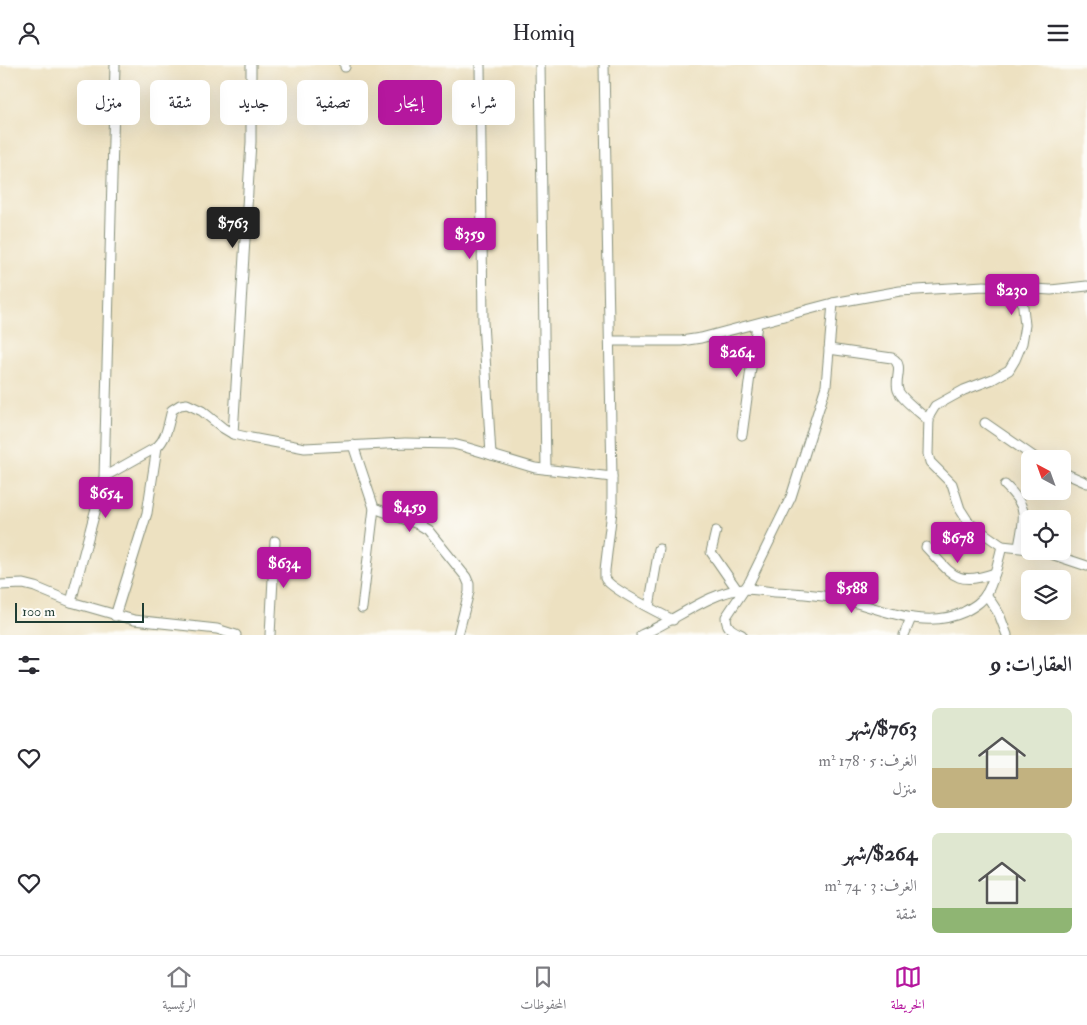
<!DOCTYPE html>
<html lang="ar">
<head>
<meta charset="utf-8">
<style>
	body { margin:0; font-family:"IM FELL Double Pica",Amiri,serif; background:#f7f7f7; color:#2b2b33; direction:rtl; height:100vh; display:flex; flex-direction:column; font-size:19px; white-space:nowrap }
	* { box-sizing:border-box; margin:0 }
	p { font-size:16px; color:#7c7c81 }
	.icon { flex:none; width:28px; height:28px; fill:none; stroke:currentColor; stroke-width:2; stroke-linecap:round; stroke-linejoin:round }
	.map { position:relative; height:570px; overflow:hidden; direction:ltr }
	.panel { display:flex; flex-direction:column; background:#fff; flex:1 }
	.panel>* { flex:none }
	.hud { position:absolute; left:15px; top:15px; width:500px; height:45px; direction:rtl; display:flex; gap:10px }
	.needle { width:32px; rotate:319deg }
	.controls { position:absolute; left:1021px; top:385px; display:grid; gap:10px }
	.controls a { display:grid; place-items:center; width:50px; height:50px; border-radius:8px; background:#fff; box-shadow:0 5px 20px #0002; font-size:25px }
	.scale { position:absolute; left:15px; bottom:12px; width:129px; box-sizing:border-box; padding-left:5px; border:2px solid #1f3d34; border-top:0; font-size:14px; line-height:18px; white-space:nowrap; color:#1f3d34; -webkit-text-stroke:4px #fdfcf7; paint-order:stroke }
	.price { position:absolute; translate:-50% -42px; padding:0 11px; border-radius:5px; background:#b5179e; color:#fff; font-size:16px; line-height:32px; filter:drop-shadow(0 1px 2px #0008) }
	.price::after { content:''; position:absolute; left:50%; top:30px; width:15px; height:11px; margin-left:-8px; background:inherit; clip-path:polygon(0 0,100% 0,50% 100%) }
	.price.on { background:#222; color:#fff }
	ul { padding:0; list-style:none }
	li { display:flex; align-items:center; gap:15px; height:125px; padding:0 15px }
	li span { display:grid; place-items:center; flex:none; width:140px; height:100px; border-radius:8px; color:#555 }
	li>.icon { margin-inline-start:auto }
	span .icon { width:60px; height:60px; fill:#fffc; stroke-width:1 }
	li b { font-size:21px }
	h2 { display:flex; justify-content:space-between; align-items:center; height:60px; padding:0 15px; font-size:21px }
	.tag { padding:0 18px; border-radius:8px; background:#fff; box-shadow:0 5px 20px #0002; font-size:18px; line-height:45px }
	.tag.on { background:#b5179e; color:#fff }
	header { display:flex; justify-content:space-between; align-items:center; height:65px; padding:0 15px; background:#fff; font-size:22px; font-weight:600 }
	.dock { display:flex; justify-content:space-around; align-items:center; height:70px; border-top:1px solid #e1e1e2; background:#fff; font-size:14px; color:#7c7c81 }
	.dock a { display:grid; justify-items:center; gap:2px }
	.dock .on { color:#b5179e }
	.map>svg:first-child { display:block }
</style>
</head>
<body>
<header><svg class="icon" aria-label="menu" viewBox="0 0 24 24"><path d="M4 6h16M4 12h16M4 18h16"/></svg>Homiq<svg class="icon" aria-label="person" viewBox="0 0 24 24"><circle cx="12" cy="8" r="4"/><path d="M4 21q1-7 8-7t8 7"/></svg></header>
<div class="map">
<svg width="1087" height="570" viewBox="0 0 1087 570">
	<rect width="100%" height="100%" fill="#fdfcf7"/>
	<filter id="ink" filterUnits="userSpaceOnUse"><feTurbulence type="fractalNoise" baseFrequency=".02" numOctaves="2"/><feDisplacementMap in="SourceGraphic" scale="10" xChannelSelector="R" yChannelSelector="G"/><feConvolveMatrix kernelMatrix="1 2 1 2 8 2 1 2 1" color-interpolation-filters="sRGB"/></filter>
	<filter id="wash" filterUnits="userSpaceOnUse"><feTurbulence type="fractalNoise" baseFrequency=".0096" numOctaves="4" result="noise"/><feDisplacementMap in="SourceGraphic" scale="20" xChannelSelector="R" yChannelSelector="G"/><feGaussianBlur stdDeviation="1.12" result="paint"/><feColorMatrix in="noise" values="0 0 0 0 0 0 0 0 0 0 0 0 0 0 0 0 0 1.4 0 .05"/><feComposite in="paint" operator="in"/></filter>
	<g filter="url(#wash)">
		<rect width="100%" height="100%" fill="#ede1c1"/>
	</g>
	<g filter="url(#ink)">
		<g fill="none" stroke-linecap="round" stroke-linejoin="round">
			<defs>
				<g id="street">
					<polyline points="345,0 345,2"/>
					<polyline points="480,0 483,257 491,390"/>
					<polyline points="540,0 546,404"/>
					<polyline points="604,0 612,412"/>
					<polyline points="610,276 681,276 701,273 833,238 900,226 984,221 1051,225 1087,221"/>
					<path d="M829,284L892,293C905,300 894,314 898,325C901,334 922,349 929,356"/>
					<polyline points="985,358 1037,394"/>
					<polyline points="233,369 251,77 251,0"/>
					<polyline points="742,370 757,259"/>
					<polyline points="353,380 374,443 418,459 428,465 466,512 469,519 469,527 458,570"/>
					<polyline points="1062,407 1087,418"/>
					<polyline points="104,413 115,0"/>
					<path d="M1005,420C1030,444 1024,451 1019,482"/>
					<polyline points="716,466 711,487 738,526"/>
					<polyline points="1002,481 969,458 960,444 952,419 930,397 928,389 929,351 935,341 964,325 993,314 1009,305 1015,295 1022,278 1025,260 1021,224"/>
					<path d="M926,482C952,509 955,522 995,508"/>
					<polyline points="1042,486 1087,501"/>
					<polyline points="0,520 23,519 35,522 71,537 134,555 217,564 236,570"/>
					<polyline points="986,529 999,549 1007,570"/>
					<path d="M71,537L104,413L109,409L157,382C167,373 168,359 172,345L180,340L187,339L202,346L223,363L233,369L251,373L305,383L405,378L453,379L465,382L535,403L612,412V446L605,505C605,507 605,510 605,513C609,523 661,549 673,555"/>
					<polyline points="649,542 659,484"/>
					<polyline points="362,543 374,443"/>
					<polyline points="115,551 147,448 157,382"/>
					<polyline points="270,570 275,476"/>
					<path d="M641,570C673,557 710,526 744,524C754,524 765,526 775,527C798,528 823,530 846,535C885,545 925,565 964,547C973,542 982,537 987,528C995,513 998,497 1002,481L1030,484"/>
					<path d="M742,570C734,566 726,564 726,552L750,516L791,432L826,321L833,238"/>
					<polyline points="904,570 911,553"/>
				</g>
			</defs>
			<!-- street casing -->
			<use href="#street" stroke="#868f7a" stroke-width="11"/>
			<!-- street -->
			<use href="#street" stroke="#fff" stroke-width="9"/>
		</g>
	</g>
</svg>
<div class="controls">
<a><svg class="needle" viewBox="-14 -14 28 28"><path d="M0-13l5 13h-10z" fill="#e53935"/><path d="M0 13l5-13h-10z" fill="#7c7c81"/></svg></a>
<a><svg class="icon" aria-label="locate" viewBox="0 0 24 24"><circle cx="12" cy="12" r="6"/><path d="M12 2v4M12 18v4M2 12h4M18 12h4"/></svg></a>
<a><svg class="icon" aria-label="layers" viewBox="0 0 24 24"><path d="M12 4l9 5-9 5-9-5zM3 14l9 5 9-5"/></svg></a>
</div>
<div class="scale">100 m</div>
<b class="price on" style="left:233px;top:184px">$763</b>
<b class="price" style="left:470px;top:195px">$359</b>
<b class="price" style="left:1012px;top:251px">$230</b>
<b class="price" style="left:737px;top:313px">$264</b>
<b class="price" style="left:106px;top:454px">$654</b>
<b class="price" style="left:410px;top:468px">$459</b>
<b class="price" style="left:958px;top:499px">$678</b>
<b class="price" style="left:284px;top:524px">$634</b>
<b class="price" style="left:852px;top:549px">$588</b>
<div class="hud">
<a class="tag">شراء</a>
<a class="tag on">إيجار</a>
<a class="tag">تصفية</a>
<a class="tag">جديد</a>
<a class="tag">شقة</a>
<a class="tag">منزل</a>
</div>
</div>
<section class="panel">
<h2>العقارات: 9<svg class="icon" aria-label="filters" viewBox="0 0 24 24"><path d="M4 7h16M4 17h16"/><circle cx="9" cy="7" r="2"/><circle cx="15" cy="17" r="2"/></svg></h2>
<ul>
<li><span style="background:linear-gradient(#dfe7d0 60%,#c2b280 0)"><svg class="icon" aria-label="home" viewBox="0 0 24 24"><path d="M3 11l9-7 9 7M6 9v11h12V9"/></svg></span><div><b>$763/شهر</b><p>الغرف: 5 · 178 m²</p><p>منزل</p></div><svg class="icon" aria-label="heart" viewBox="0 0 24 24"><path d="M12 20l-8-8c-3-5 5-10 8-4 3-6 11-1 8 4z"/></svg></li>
<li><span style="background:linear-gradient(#dfe7d0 75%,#8fb573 0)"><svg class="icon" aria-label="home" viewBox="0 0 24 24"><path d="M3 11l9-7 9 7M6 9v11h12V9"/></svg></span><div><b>$264/شهر</b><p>الغرف: 3 · 74 m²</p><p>شقة</p></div><svg class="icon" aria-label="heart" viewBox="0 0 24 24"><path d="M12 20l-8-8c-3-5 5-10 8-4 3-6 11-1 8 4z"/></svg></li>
</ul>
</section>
<nav class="dock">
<a class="on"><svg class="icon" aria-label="map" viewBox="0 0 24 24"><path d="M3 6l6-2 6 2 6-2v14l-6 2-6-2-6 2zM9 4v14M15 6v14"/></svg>الخريطة</a>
<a><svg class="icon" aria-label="saved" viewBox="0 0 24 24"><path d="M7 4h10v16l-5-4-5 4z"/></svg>المحفوظات</a>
<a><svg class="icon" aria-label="home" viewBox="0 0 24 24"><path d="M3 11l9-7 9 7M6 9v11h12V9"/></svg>الرئيسية</a>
</nav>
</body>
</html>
